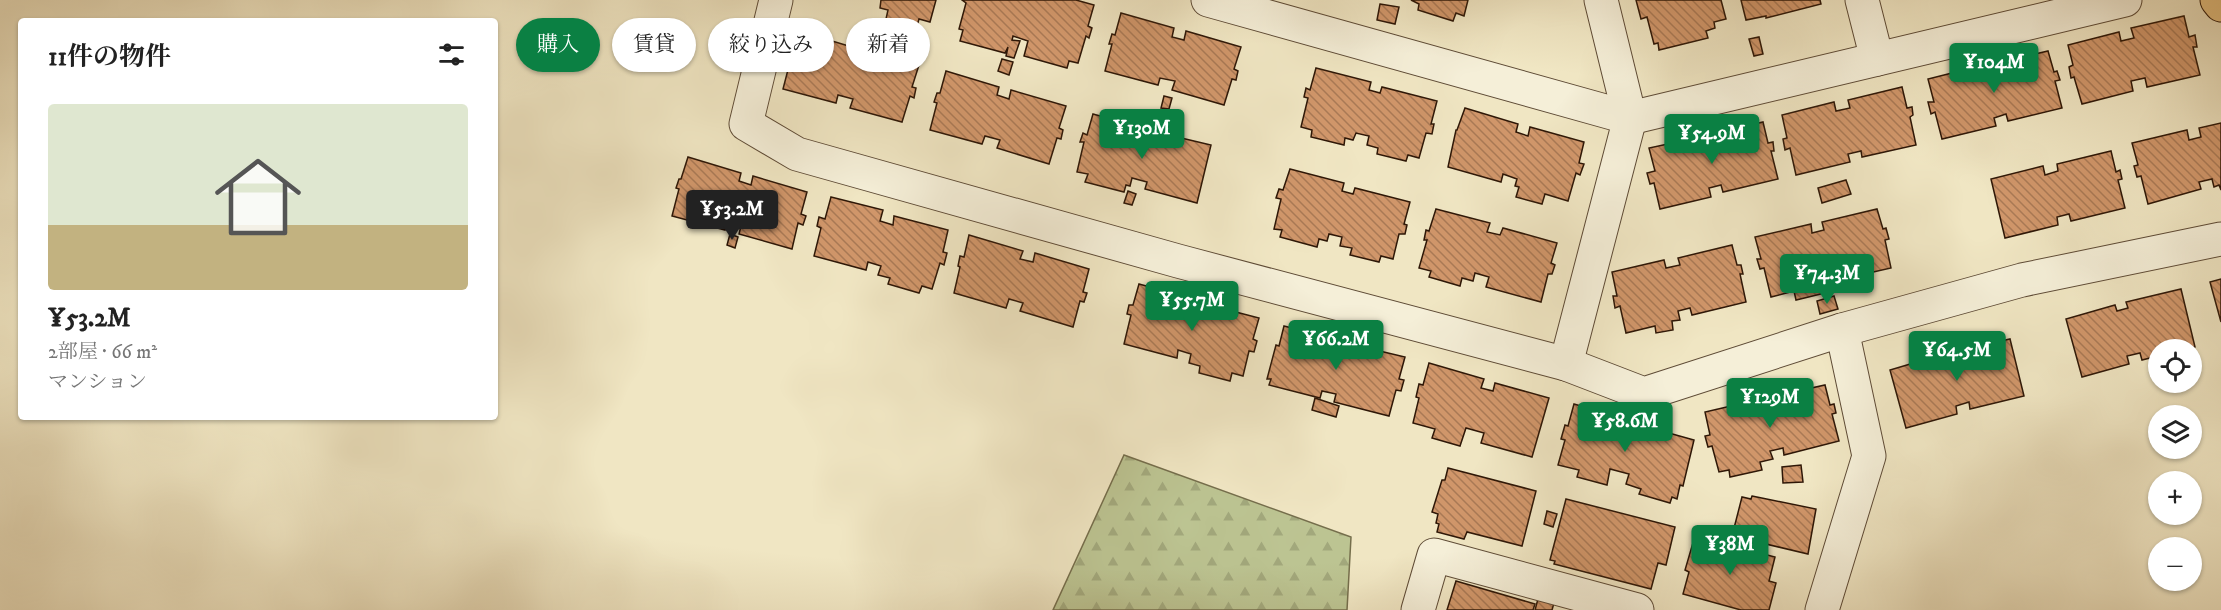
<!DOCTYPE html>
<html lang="ja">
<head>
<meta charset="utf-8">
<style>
	body { margin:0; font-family:"IM FELL DW Pica","Noto Serif JP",serif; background:#f2f2f2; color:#222; height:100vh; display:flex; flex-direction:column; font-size:22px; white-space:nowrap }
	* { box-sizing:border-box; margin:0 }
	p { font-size:20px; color:#767676 }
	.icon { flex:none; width:33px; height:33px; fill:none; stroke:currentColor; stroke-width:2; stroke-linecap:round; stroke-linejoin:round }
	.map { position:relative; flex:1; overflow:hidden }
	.drawer { position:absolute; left:18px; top:18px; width:480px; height:402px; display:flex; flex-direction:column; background:#fff; border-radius:6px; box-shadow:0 2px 4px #0004 }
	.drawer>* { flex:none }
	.guide { position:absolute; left:516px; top:18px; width:570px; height:54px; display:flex; gap:12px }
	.controls { position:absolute; left:2148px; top:339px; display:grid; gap:12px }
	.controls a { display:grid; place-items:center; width:54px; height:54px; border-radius:50%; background:#fff; box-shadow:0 2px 4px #0004; font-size:30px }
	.price { position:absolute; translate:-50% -51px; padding:0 14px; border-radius:6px; background:#0b8043; color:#fff; font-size:20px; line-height:39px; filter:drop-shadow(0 2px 3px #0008) }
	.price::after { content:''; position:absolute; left:50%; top:36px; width:18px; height:14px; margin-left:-9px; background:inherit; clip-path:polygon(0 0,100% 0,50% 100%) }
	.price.selected { background:#222; color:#fff }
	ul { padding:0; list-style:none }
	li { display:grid; align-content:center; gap:12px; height:318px; padding:0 30px }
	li+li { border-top:2px solid #e0e0e0 }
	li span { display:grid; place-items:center; height:186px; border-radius:6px; color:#555 }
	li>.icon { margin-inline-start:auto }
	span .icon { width:108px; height:108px; fill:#fffc; stroke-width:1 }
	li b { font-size:26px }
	h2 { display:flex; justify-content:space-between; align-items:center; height:72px; padding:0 30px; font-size:26px }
	.tag { padding:0 21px; border-radius:27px; background:#fff; box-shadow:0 2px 4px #0004; font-size:21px; line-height:54px }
	.tag.selected { background:#0b8043; color:#fff }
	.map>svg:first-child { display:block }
</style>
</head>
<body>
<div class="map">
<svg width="2221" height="610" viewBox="0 0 2221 610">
	<defs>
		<pattern id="forest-firs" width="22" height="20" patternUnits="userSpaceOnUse" patternTransform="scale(1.5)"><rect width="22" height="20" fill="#bcc492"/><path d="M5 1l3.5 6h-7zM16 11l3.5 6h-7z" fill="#a2a87c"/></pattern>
		<pattern id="building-back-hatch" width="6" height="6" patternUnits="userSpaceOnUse" patternTransform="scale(1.5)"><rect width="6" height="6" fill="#d0966a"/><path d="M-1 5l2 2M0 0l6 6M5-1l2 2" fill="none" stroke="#a97955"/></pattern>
	</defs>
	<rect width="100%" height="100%" fill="#f0e6c3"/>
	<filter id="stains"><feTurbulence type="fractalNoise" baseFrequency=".00333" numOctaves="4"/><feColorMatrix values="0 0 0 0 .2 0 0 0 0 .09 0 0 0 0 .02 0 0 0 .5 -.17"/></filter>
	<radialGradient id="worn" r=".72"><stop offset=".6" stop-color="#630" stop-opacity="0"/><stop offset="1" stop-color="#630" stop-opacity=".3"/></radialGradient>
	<!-- forest -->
	<polygon fill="url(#forest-firs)" stroke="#756e4c" stroke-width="1.5" points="1124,455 1351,537 1347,610 1053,610"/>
	<!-- building -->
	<g fill="url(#building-back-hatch)" stroke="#2e1707" stroke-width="1.5">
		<polygon points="881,0 936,0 930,22 919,19 917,26 886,19 888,10 880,8"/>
		<polygon points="962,0 1076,0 1094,5 1088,26 1092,28 1089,38 1086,36 1078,63 1069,61 1067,68 1024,56 1028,41 1013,36 1012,40 1020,41 1014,58 1006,56 1008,47 1005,53 960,41 963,30 959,29 966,3"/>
		<polygon points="1411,0 1468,0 1464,16 1456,13 1453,21 1418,10 1419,4"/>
		<polygon points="1636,0 1721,0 1726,19 1714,22 1715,28 1706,31 1708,38 1659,50 1658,43 1654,44 1647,17 1641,19"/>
		<polygon points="1741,0 1820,0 1821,4 1766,18 1766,16 1746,20"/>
		<polygon points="1380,4 1399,7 1395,24 1377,20"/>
		<polygon points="1121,13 1174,28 1172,37 1184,40 1186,31 1241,47 1234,69 1238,71 1236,80 1232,79 1224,105 1172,90 1175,81 1160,78 1158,85 1105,71 1112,44 1109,44 1112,34 1115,35"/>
		<polygon points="2184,16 2189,37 2195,35 2197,47 2193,47 2200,75 2147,87 2145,78 2131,81 2133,91 2082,104 2074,77 2071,78 2069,67 2073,65 2068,45 2119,32 2121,41 2134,38 2131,28"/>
		<polygon points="799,31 852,47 850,54 862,58 864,49 919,65 912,87 916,88 914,98 910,96 902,122 850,108 853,99 838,95 836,103 783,89 790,62 787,62 790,52 793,53"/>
		<polygon points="1759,37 1763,54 1754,56 1749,39"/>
		<polygon points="2048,51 2054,72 2057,71 2060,80 2055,81 2062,108 2008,121 2006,114 1994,118 1996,126 1942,139 1935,112 1931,114 1928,102 1934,102 1928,79 1980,66 1983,75 1996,71 1994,64"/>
		<polygon points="1002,59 1013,62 1009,75 998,71"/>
		<polygon points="1316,68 1371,82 1369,90 1380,93 1382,87 1437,101 1431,124 1434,124 1432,134 1426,133 1419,158 1408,155 1406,161 1377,154 1378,148 1367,145 1369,136 1356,133 1353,140 1345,138 1344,145 1311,137 1312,130 1301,127 1308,98 1304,97 1306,88 1310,90"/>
		<polygon points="946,71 999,87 997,95 1009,99 1011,90 1066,106 1059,128 1063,130 1061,139 1057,138 1049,164 997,148 1000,140 985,136 982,144 930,130 937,103 934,102 937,93 940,93"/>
		<polygon points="1902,87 1907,108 1912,107 1913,115 1910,117 1916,145 1862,157 1861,151 1848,154 1850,162 1796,175 1790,148 1785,150 1783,139 1787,138 1782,115 1834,102 1836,111 1850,108 1848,100"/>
		<polygon points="1164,96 1172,98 1169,109 1161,108"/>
		<polygon points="1465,108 1518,124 1516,132 1528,136 1530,127 1584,142 1579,163 1584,164 1580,175 1576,173 1568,201 1545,194 1542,204 1516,197 1519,187 1515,186 1517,179 1503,174 1501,182 1448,167 1456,130 1457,130"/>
		<polygon points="1093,114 1147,129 1145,137 1158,141 1160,133 1211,145 1197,203 1145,189 1147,182 1132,178 1130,186 1126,185 1124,192 1085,182 1088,174 1077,172 1084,142 1080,142 1083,133 1087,135"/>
		<polygon points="1763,122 1768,143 1773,142 1774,151 1771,151 1778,179 1723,192 1721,185 1709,188 1711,197 1660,209 1654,183 1650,184 1647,173 1655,171 1649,148 1696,138 1697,146 1711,143 1709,135"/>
		<polygon points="2221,123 2221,190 2219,185 2214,187 2212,179 2199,182 2201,189 2148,204 2141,176 2137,177 2134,166 2138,165 2132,143 2187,130 2189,140 2201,137 2199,128"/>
		<polygon points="2111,151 2116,172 2120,170 2122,179 2118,180 2125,208 2071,221 2069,214 2057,217 2058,225 2005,238 1991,179 2043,166 2045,175 2058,171 2057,164"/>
		<polygon points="688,157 741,173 739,181 751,185 753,176 807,192 801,214 806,216 803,225 798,223 792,249 739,234 741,226 727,222 725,230 672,216 679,189 676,188 679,179 681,179"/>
		<polygon points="1290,169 1344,183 1342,191 1353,194 1355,188 1410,202 1404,224 1407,225 1405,234 1399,234 1393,259 1381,256 1379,262 1350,255 1352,248 1340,246 1342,237 1329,234 1327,241 1319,239 1317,247 1280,237 1282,230 1274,229 1281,199 1276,198 1279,189 1283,190"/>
		<polygon points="1846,180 1851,194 1822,203 1818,188"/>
		<polygon points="1128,191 1136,194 1132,205 1124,203"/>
		<polygon points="831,197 883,210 880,221 893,225 894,216 948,230 943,252 947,253 944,265 940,263 932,289 922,286 919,293 888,284 890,278 878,275 881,266 868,262 866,270 814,256 821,228 817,226 819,217 825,219"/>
		<polygon points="1436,209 1490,223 1487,232 1500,235 1503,228 1557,243 1551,263 1555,265 1552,274 1548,274 1541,302 1486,287 1489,277 1475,273 1473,281 1462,278 1460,286 1429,277 1431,271 1419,268 1427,240 1424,240 1426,230 1429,231"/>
		<polygon points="1877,209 1883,229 1886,228 1889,239 1885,240 1891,268 1838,280 1836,271 1822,275 1825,285 1819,287 1821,294 1796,300 1794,291 1771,297 1764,268 1760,269 1757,259 1761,259 1755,237 1811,224 1812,233 1824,230 1822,222"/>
		<polygon points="730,234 738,237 735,248 727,245"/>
		<polygon points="969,235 1023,251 1020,259 1033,262 1035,253 1089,269 1083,292 1087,293 1084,302 1080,301 1073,327 1020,311 1023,303 1009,299 1006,308 954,293 960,267 958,266 960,256 964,257"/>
		<polygon points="1732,245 1737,265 1741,265 1743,274 1740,274 1746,302 1692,315 1690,308 1678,311 1680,320 1672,321 1673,330 1656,333 1655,326 1626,333 1620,306 1615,308 1613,296 1617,296 1612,272 1664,260 1666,268 1680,265 1678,258"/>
		<polygon points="2221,279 2221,322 2210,282"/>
		<polygon points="1139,284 1194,299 1191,309 1203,312 1205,304 1259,318 1253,339 1257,341 1254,352 1249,351 1243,376 1232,373 1230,381 1199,373 1200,366 1189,363 1191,354 1178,350 1177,358 1124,344 1131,315 1127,314 1129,305 1133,305"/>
		<polygon points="2181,289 2195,347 2184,350 2158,350 2158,356 2142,360 2140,353 2127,356 2129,364 2082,377 2066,319 2115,305 2117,311 2128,308 2126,302"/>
		<polygon points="1834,296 1838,309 1820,314 1817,301"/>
		<polygon points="1284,326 1339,340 1337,348 1348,351 1350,344 1405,357 1399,379 1404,380 1401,391 1396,390 1389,416 1334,402 1336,394 1322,391 1320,398 1269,385 1271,379 1267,379 1276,345 1279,346"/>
		<polygon points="2010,339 2024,396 1970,409 1969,402 1956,406 1957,414 1906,428 1890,370 1944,354 1946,360 1956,358 1954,352"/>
		<polygon points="1429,363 1484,379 1481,388 1493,391 1495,383 1549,398 1532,457 1481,443 1484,433 1466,428 1460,446 1432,438 1435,429 1413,423 1419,398 1416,397 1419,384 1423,385"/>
		<polygon points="1825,385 1830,405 1834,404 1836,413 1832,414 1839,441 1784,455 1783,448 1770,451 1773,459 1760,462 1762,470 1730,477 1729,470 1719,472 1712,446 1708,447 1705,436 1710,435 1705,412 1757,400 1759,408 1772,405 1771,397"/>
		<polygon points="1315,398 1339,406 1336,417 1312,410"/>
		<polygon points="1574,404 1629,420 1626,429 1638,433 1640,425 1694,440 1683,486 1680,485 1677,499 1672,497 1670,503 1639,494 1641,489 1626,484 1629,474 1610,469 1607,485 1577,477 1579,470 1558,465 1565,440 1561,439 1565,425 1568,426"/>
		<polygon points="1801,465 1803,482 1783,483 1782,467"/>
		<polygon points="1448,468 1536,491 1522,546 1467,532 1464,539 1437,532 1439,524 1436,523 1438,514 1432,512 1442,480 1445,480"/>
		<polygon points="1752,496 1816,509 1808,554 1732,536 1742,497 1751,499"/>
		<polygon points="1566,499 1675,527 1666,565 1658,563 1651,589 1554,564 1555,561 1550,560"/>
		<polygon points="1547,511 1557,514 1553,527 1544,524"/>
		<polygon points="1695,536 1775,557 1769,581 1776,583 1769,610 1741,610 1683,594 1689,572 1685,570"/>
		<polygon points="1456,581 1535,604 1533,610 1447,610"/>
		<polygon points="1538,599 1554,603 1552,610 1535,610"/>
	</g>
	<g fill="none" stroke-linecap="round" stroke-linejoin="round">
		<defs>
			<g id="minor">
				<polyline points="776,0 746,124 797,154 1178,261 1566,364 1644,394 1842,330 2022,280 2221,239"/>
				<polyline points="1208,0 1630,118 2125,0"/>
				<polyline points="1862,0 1877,59"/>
				<polyline points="1566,364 1630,118 1601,0"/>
				<polyline points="1418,610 1434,555 1637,610"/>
				<polyline points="1822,610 1869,456 1842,330"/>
			</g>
			<polyline id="major" points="2217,0 2221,5"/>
		</defs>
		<!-- minor casing -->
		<use href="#minor" stroke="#5e4b36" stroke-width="35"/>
		<!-- major casing -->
		<use href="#major" stroke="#2e1707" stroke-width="35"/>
		<!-- minor -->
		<use href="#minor" stroke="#f5efd8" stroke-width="33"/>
		<!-- major -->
		<use href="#major" stroke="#e8c382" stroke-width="33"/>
	</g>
	<rect width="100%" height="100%" filter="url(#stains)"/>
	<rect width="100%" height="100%" fill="url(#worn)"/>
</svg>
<div class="controls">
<a><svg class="icon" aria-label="locate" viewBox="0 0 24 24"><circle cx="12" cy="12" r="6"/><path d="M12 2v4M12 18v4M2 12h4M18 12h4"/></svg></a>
<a><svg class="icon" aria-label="layers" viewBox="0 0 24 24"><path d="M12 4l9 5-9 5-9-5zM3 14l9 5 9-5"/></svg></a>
<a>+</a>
<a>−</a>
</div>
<b class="price" style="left:1994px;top:94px">¥104M</b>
<b class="price" style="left:1142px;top:160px">¥130M</b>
<b class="price" style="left:1712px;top:165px">¥54.9M</b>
<b class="price selected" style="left:732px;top:241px">¥53.2M</b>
<b class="price" style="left:1827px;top:305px">¥74.3M</b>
<b class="price" style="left:1192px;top:332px">¥55.7M</b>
<b class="price" style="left:1336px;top:371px">¥66.2M</b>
<b class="price" style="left:1957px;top:382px">¥64.5M</b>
<b class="price" style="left:1770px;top:429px">¥129M</b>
<b class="price" style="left:1625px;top:453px">¥58.6M</b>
<b class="price" style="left:1730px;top:576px">¥38M</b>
<div class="guide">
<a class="tag selected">購入</a>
<a class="tag">賃貸</a>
<a class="tag">絞り込み</a>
<a class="tag">新着</a>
</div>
<section class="drawer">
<h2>11件の物件<svg class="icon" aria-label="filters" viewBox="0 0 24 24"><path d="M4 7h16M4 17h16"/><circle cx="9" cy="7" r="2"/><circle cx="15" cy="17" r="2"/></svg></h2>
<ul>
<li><span style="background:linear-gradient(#dfe7d0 65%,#c2b280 0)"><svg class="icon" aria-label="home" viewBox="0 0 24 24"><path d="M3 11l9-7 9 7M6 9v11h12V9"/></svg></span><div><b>¥53.2M</b><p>2部屋 · 66 m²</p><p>マンション</p></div></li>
</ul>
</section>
</div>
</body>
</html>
